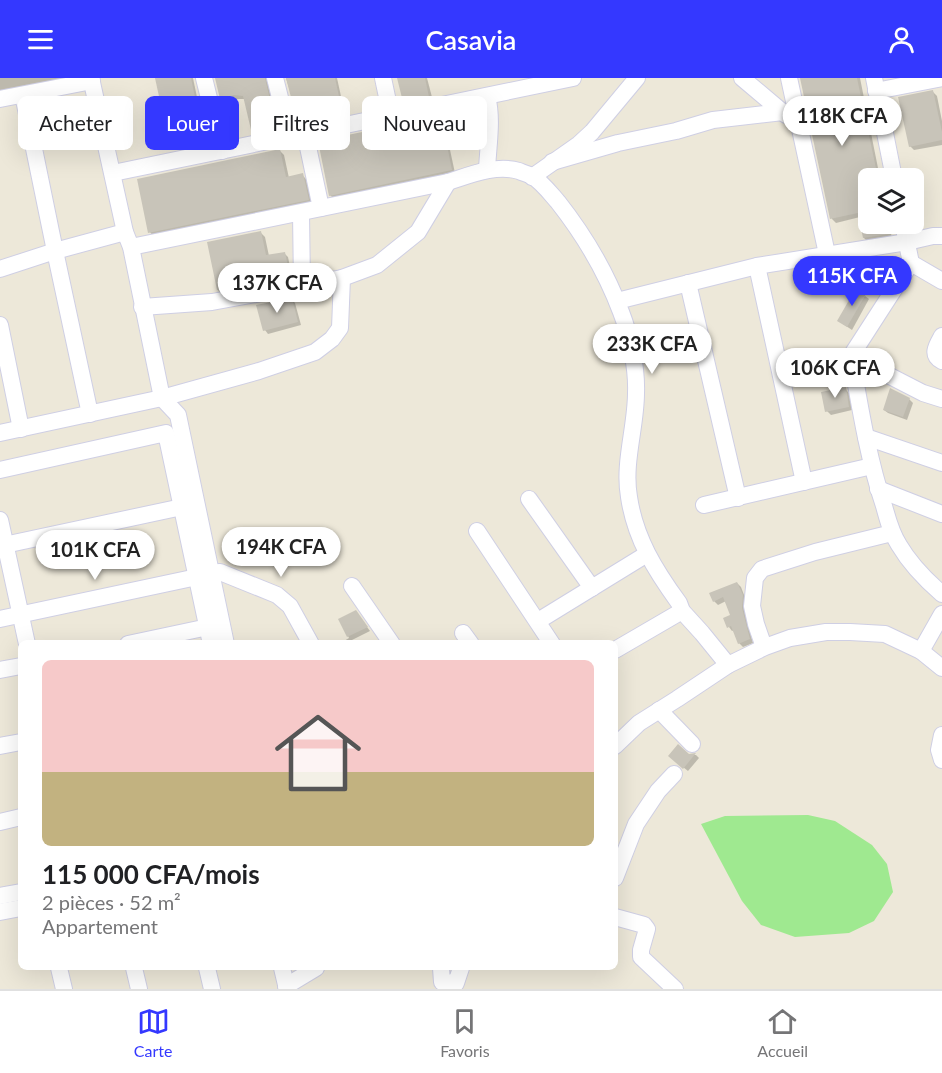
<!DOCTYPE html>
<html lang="fr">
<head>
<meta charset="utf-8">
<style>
	body { margin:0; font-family:Lato,sans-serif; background:#f6f6f6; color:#202124; height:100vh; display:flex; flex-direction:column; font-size:22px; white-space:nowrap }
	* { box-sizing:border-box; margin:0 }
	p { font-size:20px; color:#757577 }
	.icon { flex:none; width:33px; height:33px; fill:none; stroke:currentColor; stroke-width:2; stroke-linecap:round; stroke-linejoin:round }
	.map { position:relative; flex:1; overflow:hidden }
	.panel { position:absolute; left:18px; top:562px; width:600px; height:330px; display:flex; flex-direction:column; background:#fff; border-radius:9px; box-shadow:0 6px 24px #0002 }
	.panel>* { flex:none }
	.top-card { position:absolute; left:18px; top:18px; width:600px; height:54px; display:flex; gap:12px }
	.buttons { position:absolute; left:858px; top:90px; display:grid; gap:12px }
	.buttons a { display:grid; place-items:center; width:66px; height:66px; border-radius:9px; background:#fff; box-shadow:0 6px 24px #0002; font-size:30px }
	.price { position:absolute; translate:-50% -51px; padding:0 14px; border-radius:21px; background:#fff; color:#222; font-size:20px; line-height:39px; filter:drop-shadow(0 2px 3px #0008) }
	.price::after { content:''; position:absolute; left:50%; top:36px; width:18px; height:14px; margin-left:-9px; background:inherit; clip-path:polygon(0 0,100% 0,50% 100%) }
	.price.active { background:#3438ff; color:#fff }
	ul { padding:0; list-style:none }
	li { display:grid; align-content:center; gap:12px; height:318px; padding:0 24px }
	li span { display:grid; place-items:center; height:186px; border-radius:9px; color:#555 }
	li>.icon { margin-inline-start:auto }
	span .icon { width:108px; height:108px; fill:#fffc; stroke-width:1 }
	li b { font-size:26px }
	.pill { padding:0 21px; border-radius:9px; background:#fff; box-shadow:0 6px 24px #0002; font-size:21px; line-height:54px }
	.pill.active { background:#3438ff; color:#fff }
	header { display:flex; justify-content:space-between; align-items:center; height:78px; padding:0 24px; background:#3438ff; color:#fff; font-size:27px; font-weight:600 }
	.dock { display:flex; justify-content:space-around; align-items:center; height:84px; border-top:2px solid #e0e0e0; background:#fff; font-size:16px; color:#757577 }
	.dock a { display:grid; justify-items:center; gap:3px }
	.dock .active { color:#3438ff }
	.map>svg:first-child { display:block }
</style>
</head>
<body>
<header><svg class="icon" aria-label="menu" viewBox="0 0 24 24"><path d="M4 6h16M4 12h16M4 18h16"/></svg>Casavia<svg class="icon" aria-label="person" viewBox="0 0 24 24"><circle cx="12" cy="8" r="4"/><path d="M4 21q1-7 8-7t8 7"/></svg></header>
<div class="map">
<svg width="942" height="911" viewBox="0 0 942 911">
	<rect width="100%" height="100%" fill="#ede8d9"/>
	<!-- green -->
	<polygon fill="#9fe990" points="808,737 835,743 872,767 887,786 893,814 874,843 849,855 795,859 761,847 742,823 701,746 725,738"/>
	<!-- shadow -->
	<g fill="#0003">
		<polygon points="0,0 64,0 0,13"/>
		<polygon points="157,0 193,0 202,43 170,49 166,45"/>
		<polygon points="216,0 269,0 268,7 275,34 272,35 277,55 257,59 253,55 245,21 239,21 225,24 221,20"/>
		<polygon points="286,0 337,0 346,41 311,48 307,44 303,29 298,30 294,26"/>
		<polygon points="399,0 427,0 433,23 409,28 405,24"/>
		<polygon points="801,0 860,0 880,100 868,100 868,146 889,146 892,160 868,164 864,160 860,139 836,145 832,141"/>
		<polygon points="933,14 937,18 942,43 942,67 914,72 910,68"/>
		<polygon points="440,40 444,44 455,95 334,121 330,117"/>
		<polygon points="280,73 284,77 289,100 302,97 306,101 312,125 153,158 150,154"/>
		<polygon points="261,155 265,159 269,178 284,175 288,179 293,203 222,216 218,212"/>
		<polygon points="865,218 869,221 852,252 843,246"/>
		<polygon points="292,222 295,225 301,247 268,256 265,252"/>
		<polygon points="845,311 849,315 852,332 831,337 827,333"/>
		<polygon points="909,321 913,325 907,342 888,335 884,332"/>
		<polygon points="737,505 741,509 746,522 745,535 753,565 743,569 739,565 734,552 732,553 729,549 732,538 726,523 718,527 714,523"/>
		<polygon points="359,538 370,553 350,563 351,566 339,566 349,560 340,541"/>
		<polygon points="688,677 696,677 699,680 688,693 673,681"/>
	</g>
	<!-- building -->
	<g fill="#c8c4b9">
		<polygon points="155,0 191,0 199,39 165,46"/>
		<polygon points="215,0 265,0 272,31 269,31 274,51 252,56 243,18 234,17 220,21"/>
		<polygon points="286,0 335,0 343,37 305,45 301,25 293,27"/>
		<polygon points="397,0 425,0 429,19 403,24"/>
		<polygon points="800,0 857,0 878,100 868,100 868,146 887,146 889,156 863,160 858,135 830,141"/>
		<polygon points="933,12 942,54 942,62 909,69 898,19"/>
		<polygon points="441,38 452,92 329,118 318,63"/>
		<polygon points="280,71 286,99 303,95 309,122 148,155 137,101"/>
		<polygon points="261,153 266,177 285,174 290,199 217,212 207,164"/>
		<polygon points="856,210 866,216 847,249 837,243"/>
		<polygon points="292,220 298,244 263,253 256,227"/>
		<polygon points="846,309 849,329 825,334 821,314"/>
		<polygon points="890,310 910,320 903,339 883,332"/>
		<polygon points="737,504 743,517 742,530 750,561 738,566 731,548 727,550 723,540 730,537 723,519 713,524 709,515"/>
		<polygon points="356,532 368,549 347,559 338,541"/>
		<polygon points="678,666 689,676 696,675 683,691 668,678"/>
	</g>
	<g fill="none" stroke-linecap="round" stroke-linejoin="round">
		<defs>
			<g id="minor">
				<polyline points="91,0 125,154 131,169 162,320 178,337 226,566"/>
				<polyline points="204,0 222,73"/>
				<polyline points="275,0 290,59"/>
				<polyline points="383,0 391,38"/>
				<polyline points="742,0 786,37"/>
				<polyline points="789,0 827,176"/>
				<polyline points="874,0 894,100"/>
				<polyline points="876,13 942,0"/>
				<polyline points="23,17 55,173 90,336"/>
				<path d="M487,18C493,42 488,67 487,92"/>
				<polyline points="0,21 92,3"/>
				<polyline points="305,55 321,130"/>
				<polyline points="552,84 618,65 676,53 713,42 783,34"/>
				<polyline points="113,95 573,0"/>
				<polyline points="532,99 579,66 592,54 637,0"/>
				<polyline points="301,135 302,207"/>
				<path d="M903,146L911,185L851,278C860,329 868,380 884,428C888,442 891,455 899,467C909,484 927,503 942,516"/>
				<path d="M131,169L448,104C470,97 496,86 519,93C523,95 528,96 532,98C542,104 550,115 558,124C584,157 606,194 621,234C630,257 637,290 636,315C636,349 623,385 629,419C635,460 655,492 679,525L682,533L702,555L728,587"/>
				<polyline points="911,185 942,203"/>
				<polyline points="757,188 804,404"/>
				<polyline points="0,191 55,173 125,154"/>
				<polyline points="688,205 738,420"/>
				<polyline points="617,223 757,188 907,164 933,158 942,158"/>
				<polyline points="142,229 212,224 342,200"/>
				<polyline points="0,247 21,351"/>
				<path d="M942,258C937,267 930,277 942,283"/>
				<polyline points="851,278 923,315 942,321"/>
				<polyline points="0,355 162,320 259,293 315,274 332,261 340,250 342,200 377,187 418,154 448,104"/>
				<polyline points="866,359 942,385"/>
				<polyline points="0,392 166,355 211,566"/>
				<polyline points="878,411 942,436"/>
				<polyline points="529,421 592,510"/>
				<polyline points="704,427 872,388"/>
				<polyline points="0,442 27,566"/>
				<polyline points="477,453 552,566"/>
				<polyline points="0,468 182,429"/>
				<polyline points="211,495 220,494 277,517 290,528 311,566"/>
				<polyline points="352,508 392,566"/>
				<polyline points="0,541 197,499"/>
				<polyline points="538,543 647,476"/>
				<polyline points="463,555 471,566"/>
				<polyline points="128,566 208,549"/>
				<polyline points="764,569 756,546 752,528 755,500 762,491 815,474 892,455"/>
				<polyline points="615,572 682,533"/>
				<polyline points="921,573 942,536"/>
				<polyline points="0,592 21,588"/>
				<polyline points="659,632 692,666"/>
				<polyline points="942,657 939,672 942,682"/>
				<polyline points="0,668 21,664"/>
				<polyline points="615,668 639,645 677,621 728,587 765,569 790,560 826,554 850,554 885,556 921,573 942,590"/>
				<polyline points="0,744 21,739"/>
				<polyline points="615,800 636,746 658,713 674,696"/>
				<polyline points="0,818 21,814"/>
				<polyline points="0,834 21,830"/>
				<polyline points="615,839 644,847 647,851 641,872 641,879 675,911"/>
				<polyline points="59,890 64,911"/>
				<polyline points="134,890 139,911"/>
				<polyline points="207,890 212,911"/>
				<polyline points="282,890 287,911"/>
				<polyline points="441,890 442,904 456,905 461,890"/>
				<polyline points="286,908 316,890"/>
			</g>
		</defs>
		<!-- minor casing -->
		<use href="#minor" stroke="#cfcfe4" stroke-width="18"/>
		<!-- minor -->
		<use href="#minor" stroke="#fff" stroke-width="16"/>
	</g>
</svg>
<div class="buttons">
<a><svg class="icon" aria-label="layers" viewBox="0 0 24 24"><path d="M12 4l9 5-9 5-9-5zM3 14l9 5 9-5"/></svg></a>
</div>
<b class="price" style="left:842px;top:69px">118K CFA</b>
<b class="price active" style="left:852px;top:229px">115K CFA</b>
<b class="price" style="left:277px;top:236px">137K CFA</b>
<b class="price" style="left:652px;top:297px">233K CFA</b>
<b class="price" style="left:835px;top:321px">106K CFA</b>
<b class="price" style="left:281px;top:500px">194K CFA</b>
<b class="price" style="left:95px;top:503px">101K CFA</b>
<div class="top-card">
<a class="pill">Acheter</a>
<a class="pill active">Louer</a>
<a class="pill">Filtres</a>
<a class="pill">Nouveau</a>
</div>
<section class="panel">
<ul>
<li><span style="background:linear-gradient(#f6c9c9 60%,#c2b280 0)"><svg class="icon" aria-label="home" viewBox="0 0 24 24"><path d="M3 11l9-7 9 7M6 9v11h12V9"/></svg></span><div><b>115 000 CFA/mois</b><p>2 pièces · 52 m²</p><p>Appartement</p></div></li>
</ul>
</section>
</div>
<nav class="dock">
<a class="active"><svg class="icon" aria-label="map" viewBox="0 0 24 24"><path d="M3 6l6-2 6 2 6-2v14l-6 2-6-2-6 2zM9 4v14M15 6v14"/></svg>Carte</a>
<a><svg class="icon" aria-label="saved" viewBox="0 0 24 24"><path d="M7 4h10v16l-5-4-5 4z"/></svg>Favoris</a>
<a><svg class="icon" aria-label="home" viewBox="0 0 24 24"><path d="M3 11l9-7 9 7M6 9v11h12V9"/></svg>Accueil</a>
</nav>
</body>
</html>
